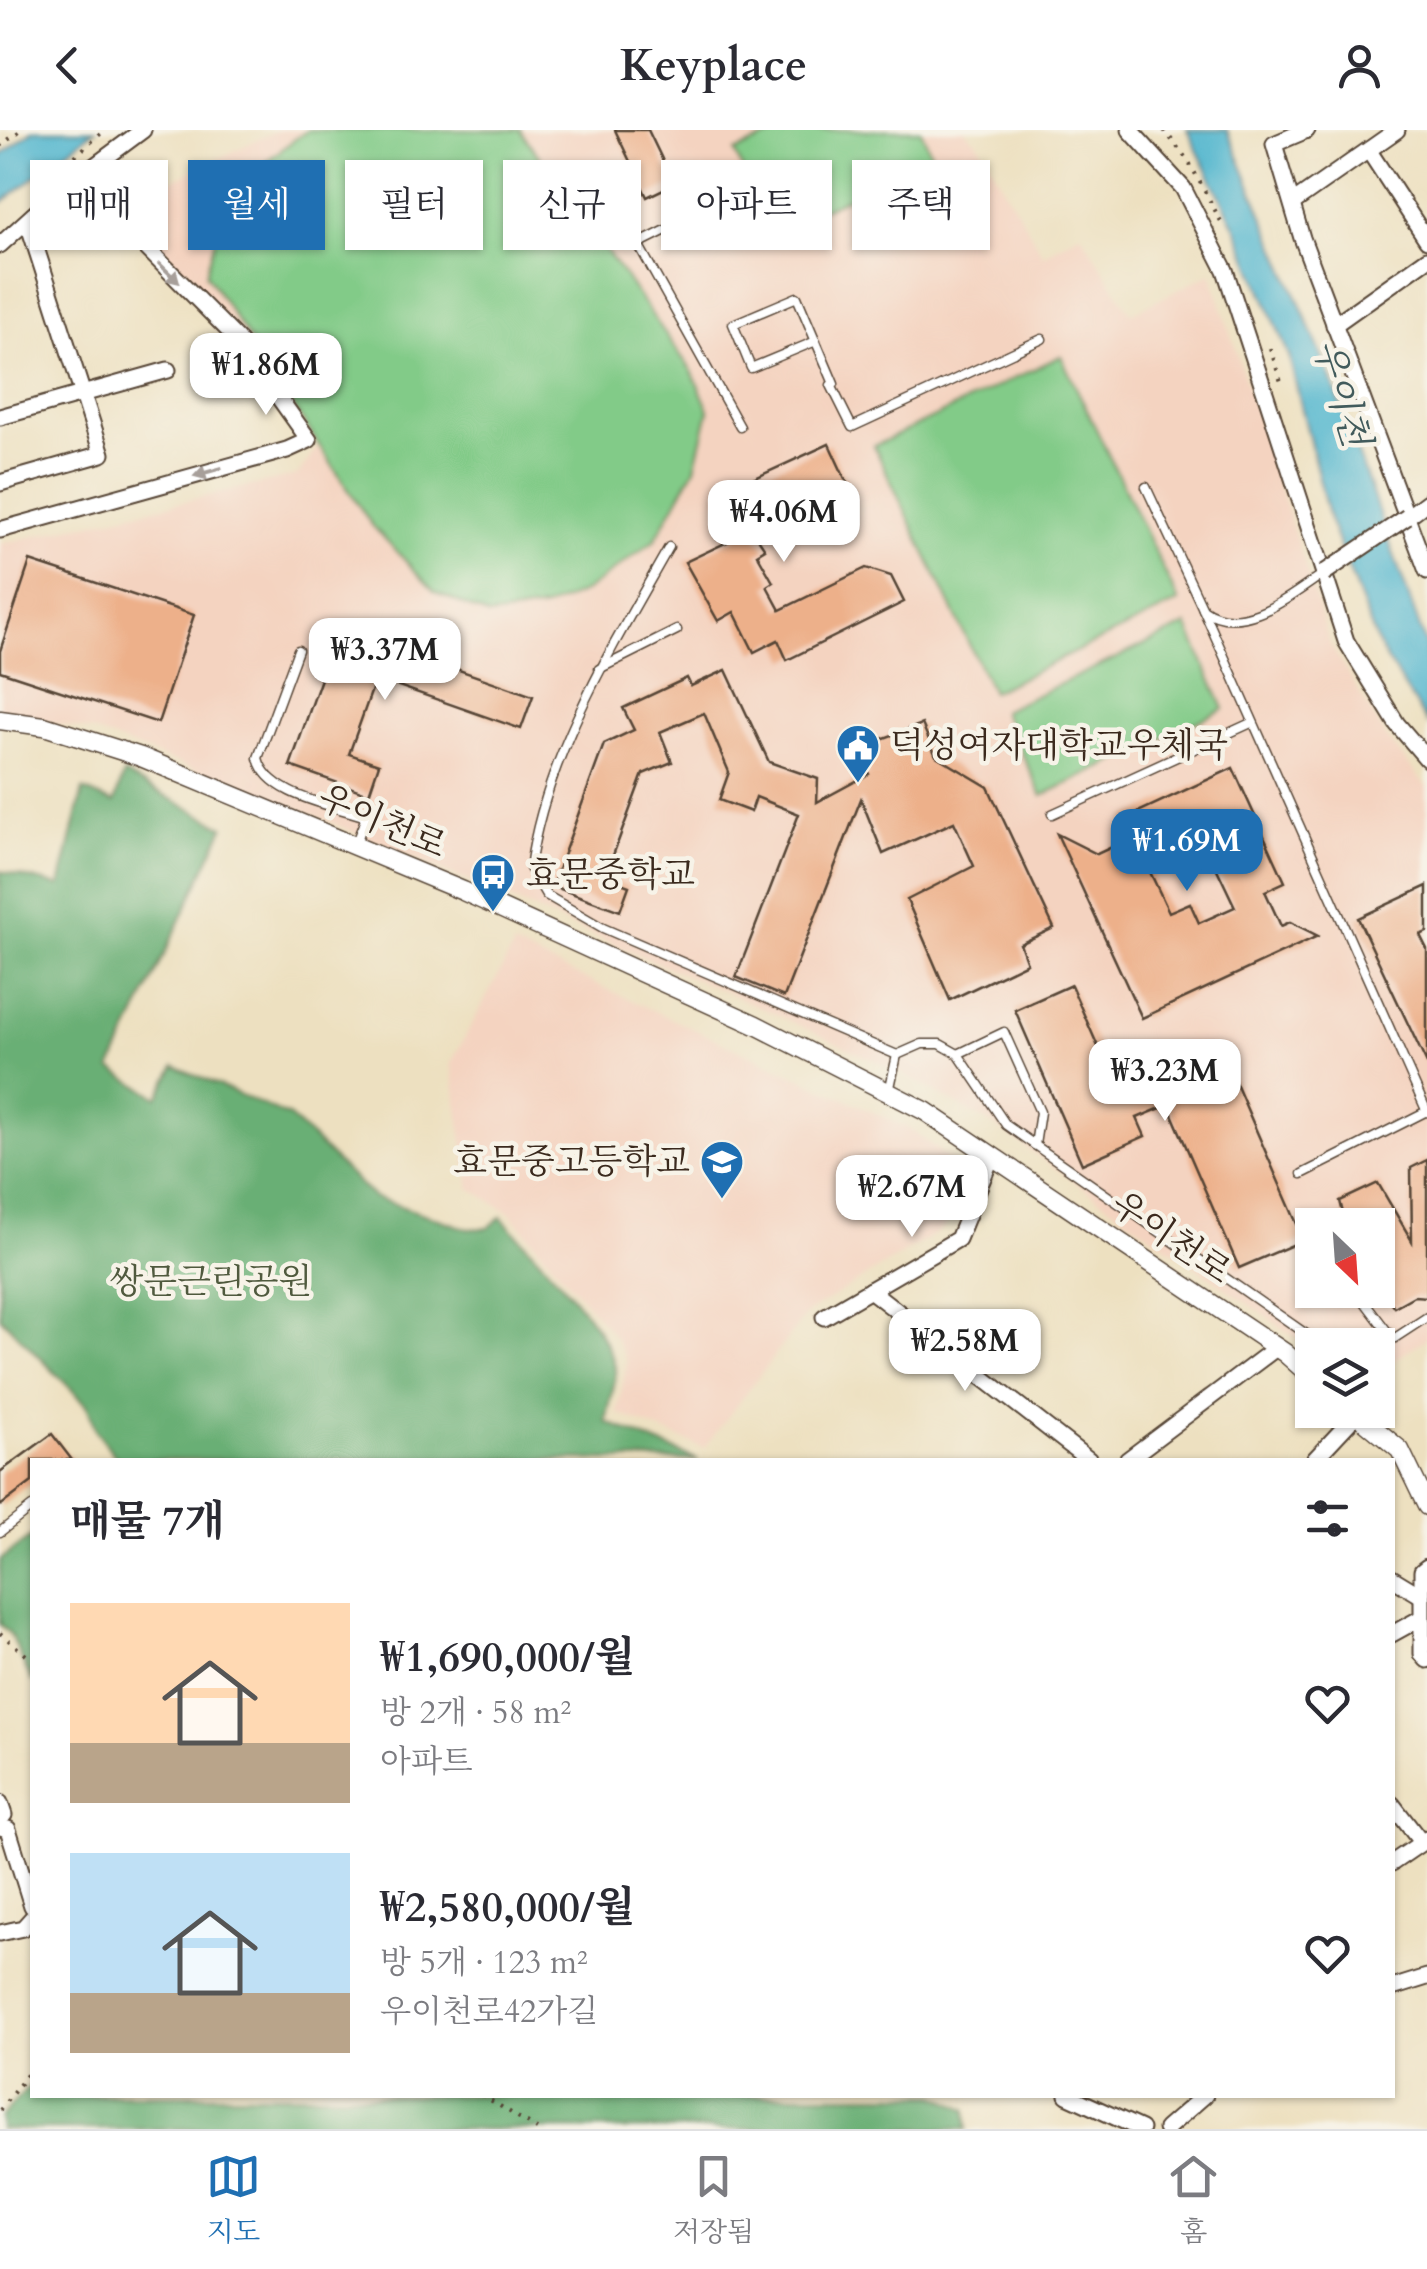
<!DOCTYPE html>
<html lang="ko">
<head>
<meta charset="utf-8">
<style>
	body { margin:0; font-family:Cardo,"Noto Serif KR",serif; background:#f2f2f3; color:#2b2b33; height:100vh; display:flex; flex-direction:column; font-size:38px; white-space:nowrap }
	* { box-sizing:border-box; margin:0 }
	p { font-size:32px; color:#7c7c81 }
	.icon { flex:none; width:55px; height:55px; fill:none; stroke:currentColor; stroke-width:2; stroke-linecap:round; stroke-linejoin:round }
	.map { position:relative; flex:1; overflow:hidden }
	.sheet { position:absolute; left:30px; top:1328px; width:1365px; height:640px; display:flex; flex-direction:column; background:#fff; border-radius:0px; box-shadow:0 2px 8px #0004 }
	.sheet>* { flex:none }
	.top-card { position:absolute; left:30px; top:30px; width:1368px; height:90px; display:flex; gap:20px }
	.needle { width:65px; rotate:155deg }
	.fabs { position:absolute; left:1295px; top:1078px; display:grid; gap:20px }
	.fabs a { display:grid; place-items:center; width:100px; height:100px; border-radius:0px; background:#fff; box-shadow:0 2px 8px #0004; font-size:50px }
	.price { position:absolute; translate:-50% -85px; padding:0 22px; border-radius:20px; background:#fff; color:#222; font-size:32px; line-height:65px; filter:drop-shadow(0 2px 5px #0008) }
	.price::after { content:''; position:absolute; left:50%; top:60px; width:30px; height:22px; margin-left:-15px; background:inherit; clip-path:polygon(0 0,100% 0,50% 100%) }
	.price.current { background:#1f6fb2; color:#fff }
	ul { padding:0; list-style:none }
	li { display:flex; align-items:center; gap:30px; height:250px; padding:0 40px }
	li span { display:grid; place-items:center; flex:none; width:280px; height:200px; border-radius:0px; color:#555 }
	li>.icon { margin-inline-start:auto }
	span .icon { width:120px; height:120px; fill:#fffc; stroke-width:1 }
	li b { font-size:42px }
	h2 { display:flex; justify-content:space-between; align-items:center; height:120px; padding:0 40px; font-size:42px }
	.tag { padding:0 35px; border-radius:0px; background:#fff; box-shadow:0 2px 8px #0004; font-size:35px; line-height:90px }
	.tag.current { background:#1f6fb2; color:#fff }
	header { display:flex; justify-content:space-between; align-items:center; height:130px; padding:0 40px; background:#fff; font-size:45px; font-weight:800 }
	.tabs { display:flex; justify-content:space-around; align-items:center; height:140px; border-top:2px solid #e1e1e2; background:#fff; font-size:28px; color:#7c7c81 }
	.tabs a { display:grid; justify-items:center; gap:5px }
	.tabs .current { color:#1f6fb2 }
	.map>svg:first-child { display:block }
</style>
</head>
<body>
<header><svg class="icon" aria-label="back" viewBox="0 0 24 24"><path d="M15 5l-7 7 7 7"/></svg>Keyplace<svg class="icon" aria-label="person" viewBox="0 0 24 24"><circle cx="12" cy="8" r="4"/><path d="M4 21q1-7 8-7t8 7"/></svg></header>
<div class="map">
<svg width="1427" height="1999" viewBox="0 0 1427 1999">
	<rect width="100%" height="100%" fill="#f7f3e8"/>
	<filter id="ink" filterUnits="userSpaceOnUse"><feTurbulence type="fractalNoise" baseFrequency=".01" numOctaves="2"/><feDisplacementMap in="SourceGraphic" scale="20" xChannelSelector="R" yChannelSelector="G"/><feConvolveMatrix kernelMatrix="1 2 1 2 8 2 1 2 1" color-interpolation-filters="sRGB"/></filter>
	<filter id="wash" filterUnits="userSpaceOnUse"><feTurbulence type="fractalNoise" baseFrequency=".0048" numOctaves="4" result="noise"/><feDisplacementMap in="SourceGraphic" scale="40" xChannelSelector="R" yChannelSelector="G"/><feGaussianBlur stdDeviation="2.25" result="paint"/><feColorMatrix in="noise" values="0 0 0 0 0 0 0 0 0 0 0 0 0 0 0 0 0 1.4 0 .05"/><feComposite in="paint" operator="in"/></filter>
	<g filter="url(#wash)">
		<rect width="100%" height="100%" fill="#ede0c0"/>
		<!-- built -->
		<g fill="#f4d3c0" fill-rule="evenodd">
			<path d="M278,0H964L978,13L1043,125L1081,103L1131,184L1211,143L1330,514L1386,607L1427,657V1208L1378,1241V1215H1312V1219L1000,999L907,946L769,881L295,677L92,601L0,582V414L298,345L318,316L242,209L113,79ZM1312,1095H1378V1160H1312Z"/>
			<polygon points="514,816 912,1000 964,1041 943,1099 807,1183 704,1318 617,1283 627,1232 615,1207 510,1083 470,1058 451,933"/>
		</g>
		<!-- green -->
		<g fill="#82cb88" stroke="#5e7a53" stroke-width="2.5">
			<path d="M308,0H520L692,241L709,280L695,338L655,410L586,461L545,478L489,486L435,462L371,394L206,144C222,70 247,42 308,0Z"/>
			<polygon points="784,0 921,0 934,30 770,102 735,22"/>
			<polygon points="1061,226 1179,472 992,562 874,316"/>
			<polygon points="1187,495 1224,579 1042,666 1002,581"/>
		</g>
		<!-- forest -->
		<g fill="#69af74" stroke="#526c49" stroke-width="2.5">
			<path d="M124,644L224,697L111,939L158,967L175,936L290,987L373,1067L468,1099L488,1098L501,1087C528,1117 611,1200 615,1238C617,1254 608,1276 606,1292L698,1330H118L96,1301L87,1275L0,1187V741L60,756L83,660L114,673Z"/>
			<polygon points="32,1406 32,1552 11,1505 0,1494 0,1430"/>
			<polygon points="32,1954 32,1965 936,1965 966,1979 967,1999 0,1999 0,1987"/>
		</g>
		<!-- water -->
		<g fill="#50b5ce" stroke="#467076" stroke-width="2.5">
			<polygon points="33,0 95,0 0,74 0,26"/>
			<polygon points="1187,0 1227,0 1330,245 1427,518 1427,593 1378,515 1329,389 1289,226 1236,98"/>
		</g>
		<g id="blocks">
			<!-- building -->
			<g fill="#edb08a" fill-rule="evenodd">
				<polygon points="615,0 648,0 674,54 647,67"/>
				<polygon points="829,314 847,353 751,398 765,419 757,424 773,452 767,456 780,480 866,438 891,446 904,472 787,530 778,510 754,522 734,482 718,491 685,432 736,408 716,366"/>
				<polygon points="30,431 194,485 158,593 0,541 0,521"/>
				<polygon points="339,498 533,566 521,599 376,548 349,624 379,634 369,664 290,636"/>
				<polygon points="726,540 769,632 818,649 817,672 869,644 857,618 922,594 936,626 988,657 1054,798 1020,814 1027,833 950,870 907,770 974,736 954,692 883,724 861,669 784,867 736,847 799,684 756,667 751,682 719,670 729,642 704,583 660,602 672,632 643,644 605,747 629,756 620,781 552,756 604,614 634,600 623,578 687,548 691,556"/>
				<path d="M1233,638L1285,752L1265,761L1281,796L1290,792L1318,806L1142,888L1057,704L1097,724L1134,707L1125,688ZM1206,716L1235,777L1199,793L1190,773L1169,782L1150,742Z"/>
				<polygon points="1427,756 1427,802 1420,805 1427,819 1427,934 1358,788"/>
				<polygon points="1071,855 1121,969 1223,924 1304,1110 1239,1138 1168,975 1137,988 1145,1006 1082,1034 1015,880"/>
				<polygon points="1427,1030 1427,1167 1414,1166 1394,1177 1378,1154 1378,1095 1346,1095 1340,1071 1378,1053 1412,1111 1411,1038"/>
				<polygon points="52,1304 72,1330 32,1330 32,1352 0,1376 0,1342"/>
			</g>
		</g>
	</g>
	<g filter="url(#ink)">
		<use href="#blocks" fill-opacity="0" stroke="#564536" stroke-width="2.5"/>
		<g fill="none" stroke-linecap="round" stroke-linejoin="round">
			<defs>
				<g id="service">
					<polyline points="716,75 638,114 740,297"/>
					<polyline points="816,211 751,238 733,194 797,167 834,254"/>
					<polyline points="831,255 852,297 1042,209"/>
					<path d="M1146,357L1203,479C1241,507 1289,467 1323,444"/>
					<path d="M669,417C614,514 545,626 530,738L546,765L603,798L897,925L889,962"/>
					<polyline points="1203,479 1427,982"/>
					<path d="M298,520L258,628C267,666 333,675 366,687L355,715"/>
					<polyline points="599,539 677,500"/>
					<polyline points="1052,684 1251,593"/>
					<polyline points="958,924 1004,902 1040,982 1035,1015"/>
					<polyline points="897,925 922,914 940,914 958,924 1006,995 1322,1215"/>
					<polyline points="1302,1044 1425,982"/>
					<polyline points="1364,1171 1393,1209"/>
					<polyline points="1378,1219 1427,1187"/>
					<polyline points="0,1402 32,1377"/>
				</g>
				<g id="minor">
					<polyline points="1130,0 1183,58 1225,140 1346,511 1397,594 1427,629"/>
					<polyline points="1307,0 1274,14 1302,108 1427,441"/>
					<polyline points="1369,21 1427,110"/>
					<polyline points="1294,72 1397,0"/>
					<polyline points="0,115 54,66 143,0"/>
					<polyline points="1334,195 1427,129"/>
					<polyline points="0,287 168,240"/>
					<polyline points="0,353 102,324 28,93"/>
					<polyline points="1407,387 1427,372"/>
					<polyline points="0,400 287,320 309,310 237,209 77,48"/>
					<polyline points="870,1160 1089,1330"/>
					<polyline points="824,1187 958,1109 992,1026"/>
					<polyline points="1127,1330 1276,1218"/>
					<polyline points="1314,1330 1357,1284"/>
					<polyline points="1427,1437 1422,1441 1422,1524 1427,1530"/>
					<polyline points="1392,1448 1420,1465"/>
					<polyline points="1392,1504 1421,1488"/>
					<polyline points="0,1673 4,1685"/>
					<polyline points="1392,1674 1421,1712"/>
					<polyline points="0,1697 8,1699 32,1776"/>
					<polyline points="1392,1733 1427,1709"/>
					<polyline points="0,1803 23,1798 32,1788"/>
					<polyline points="1392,1858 1427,1847"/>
					<polyline points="1067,1965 1141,1999"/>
					<polyline points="1166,1999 1205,1965"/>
				</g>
				<g id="tertiary">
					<polyline points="0,590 44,596 141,627 463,761 756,895 925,981 1285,1223 1312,1247"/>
					<polyline points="1352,1280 1400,1320 1427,1376"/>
				</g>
			</defs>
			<!-- service casing -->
			<use href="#service" stroke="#564536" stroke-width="11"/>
			<!-- minor casing -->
			<use href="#minor" stroke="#564536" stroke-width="19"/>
			<!-- tertiary casing -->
			<use href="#tertiary" stroke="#564536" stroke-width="21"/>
			<!-- path -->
			<g stroke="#564536" stroke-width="4" stroke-dasharray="2.5 8" stroke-linecap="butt">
				<polyline points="1164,0 1189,32 1224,97"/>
				<polyline points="0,16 21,0"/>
				<polyline points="67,33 105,0"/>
				<polyline points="1270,218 1281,252"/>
				<polyline points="0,1503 32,1530"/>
				<polyline points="482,1965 537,1999"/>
				<polyline points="0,1980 32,1938"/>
			</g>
			<!-- service -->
			<use href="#service" stroke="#fff" stroke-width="8"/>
			<!-- minor -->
			<use href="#minor" stroke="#fff" stroke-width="15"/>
			<!-- tertiary -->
			<use href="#tertiary" stroke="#fff" stroke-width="18"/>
			<defs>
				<polyline id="minor-bridge" points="1324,443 1407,387"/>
			</defs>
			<!-- minor-bridge casing -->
			<use href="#minor-bridge" stroke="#564536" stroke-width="19" stroke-linecap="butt"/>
			<!-- minor-bridge -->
			<use href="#minor-bridge" stroke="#fff" stroke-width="15"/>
		</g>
		<!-- one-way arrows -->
		<defs><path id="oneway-solid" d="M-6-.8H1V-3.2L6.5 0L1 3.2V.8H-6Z" transform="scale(2.5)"/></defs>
		<g fill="#a79f9a">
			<use href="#oneway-solid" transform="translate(169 143) rotate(44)"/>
			<use href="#oneway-solid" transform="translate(208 342) rotate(164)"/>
		</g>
	</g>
	<!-- icons -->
	<defs>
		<symbol id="civic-pin" viewBox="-11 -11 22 30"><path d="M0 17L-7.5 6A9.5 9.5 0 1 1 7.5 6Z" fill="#1f6fb2" stroke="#f7f3e8"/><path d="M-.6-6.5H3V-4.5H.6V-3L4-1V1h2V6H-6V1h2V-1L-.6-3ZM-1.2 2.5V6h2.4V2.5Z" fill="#fff"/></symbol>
		<symbol id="bus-pin" viewBox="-11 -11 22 30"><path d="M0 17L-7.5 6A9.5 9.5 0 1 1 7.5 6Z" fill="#1f6fb2" stroke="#f7f3e8"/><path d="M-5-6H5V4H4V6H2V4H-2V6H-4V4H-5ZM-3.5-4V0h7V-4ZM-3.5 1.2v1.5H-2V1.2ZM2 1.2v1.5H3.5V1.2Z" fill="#fff"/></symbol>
		<symbol id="school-pin" viewBox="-11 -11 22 30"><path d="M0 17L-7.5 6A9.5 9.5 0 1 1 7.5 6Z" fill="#1f6fb2" stroke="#f7f3e8"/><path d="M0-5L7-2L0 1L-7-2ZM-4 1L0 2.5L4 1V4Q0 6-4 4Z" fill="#fff"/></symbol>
	</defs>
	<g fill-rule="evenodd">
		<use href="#civic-pin" x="833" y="591" width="50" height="68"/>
		<use href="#bus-pin" x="468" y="720" width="50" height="68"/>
		<use href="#school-pin" x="697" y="1007" width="50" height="68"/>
	</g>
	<g text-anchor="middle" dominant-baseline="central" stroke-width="9" stroke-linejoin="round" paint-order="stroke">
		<!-- poi labels -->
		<g font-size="35" fill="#3b2a1e" stroke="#f7f3e8" text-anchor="start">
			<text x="890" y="616">덕성여자대학교우체국</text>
			<text x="526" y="745">효문중학교</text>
			<text x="690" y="1032" text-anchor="end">효문중고등학교</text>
		</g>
		<!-- street labels -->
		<g font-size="35" fill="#3b2a1e" stroke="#f7f3e8">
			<text transform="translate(382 692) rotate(23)">우이천로</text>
			<text transform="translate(1171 1108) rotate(34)">우이천로</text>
		</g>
		<!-- park labels -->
		<g font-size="35" fill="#505a3e" stroke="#f7f3e8">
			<text x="211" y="1152">쌍문근린공원</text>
		</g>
		<!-- water labels -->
		<g font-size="38" font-style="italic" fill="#425b5c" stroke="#f7f3e8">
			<text transform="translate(1341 263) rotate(73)">우이천</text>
		</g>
	</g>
</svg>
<div class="fabs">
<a><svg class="needle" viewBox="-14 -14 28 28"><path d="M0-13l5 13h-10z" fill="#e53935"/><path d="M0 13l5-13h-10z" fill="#7c7c81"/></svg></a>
<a><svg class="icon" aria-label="layers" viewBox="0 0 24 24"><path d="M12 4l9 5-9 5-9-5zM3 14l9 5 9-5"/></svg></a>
</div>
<b class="price" style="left:266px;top:288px">₩1.86M</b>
<b class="price" style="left:784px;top:435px">₩4.06M</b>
<b class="price" style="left:385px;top:573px">₩3.37M</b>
<b class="price current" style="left:1187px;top:764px">₩1.69M</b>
<b class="price" style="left:1165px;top:994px">₩3.23M</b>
<b class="price" style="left:912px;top:1110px">₩2.67M</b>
<b class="price" style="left:965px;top:1264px">₩2.58M</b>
<div class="top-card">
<a class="tag">매매</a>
<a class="tag current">월세</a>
<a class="tag">필터</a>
<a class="tag">신규</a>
<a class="tag">아파트</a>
<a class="tag">주택</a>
</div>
<section class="sheet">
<h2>매물 7개<svg class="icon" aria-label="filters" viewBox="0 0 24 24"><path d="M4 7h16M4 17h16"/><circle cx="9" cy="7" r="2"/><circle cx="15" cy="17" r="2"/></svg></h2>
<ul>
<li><span style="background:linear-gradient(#ffd9b3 70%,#b9a48a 0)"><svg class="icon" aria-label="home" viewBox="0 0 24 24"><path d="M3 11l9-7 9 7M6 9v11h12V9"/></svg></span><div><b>₩1,690,000/월</b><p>방 2개 · 58 m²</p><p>아파트</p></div><svg class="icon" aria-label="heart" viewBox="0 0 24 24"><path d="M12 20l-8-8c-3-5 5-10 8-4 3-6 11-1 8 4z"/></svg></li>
<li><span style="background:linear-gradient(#bfe0f5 70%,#b9a48a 0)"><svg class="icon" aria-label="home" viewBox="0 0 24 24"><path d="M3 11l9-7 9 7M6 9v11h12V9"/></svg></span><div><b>₩2,580,000/월</b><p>방 5개 · 123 m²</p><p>우이천로42가길</p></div><svg class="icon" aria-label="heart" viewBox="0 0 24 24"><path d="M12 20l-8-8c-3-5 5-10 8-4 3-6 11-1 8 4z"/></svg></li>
</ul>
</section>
</div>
<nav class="tabs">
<a class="current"><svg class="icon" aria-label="map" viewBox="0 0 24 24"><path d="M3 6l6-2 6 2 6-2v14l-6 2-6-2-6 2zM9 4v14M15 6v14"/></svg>지도</a>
<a><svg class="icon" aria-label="saved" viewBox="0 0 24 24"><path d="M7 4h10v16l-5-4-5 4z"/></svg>저장됨</a>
<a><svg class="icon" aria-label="home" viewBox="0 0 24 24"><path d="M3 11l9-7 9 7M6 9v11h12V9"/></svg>홈</a>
</nav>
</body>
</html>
